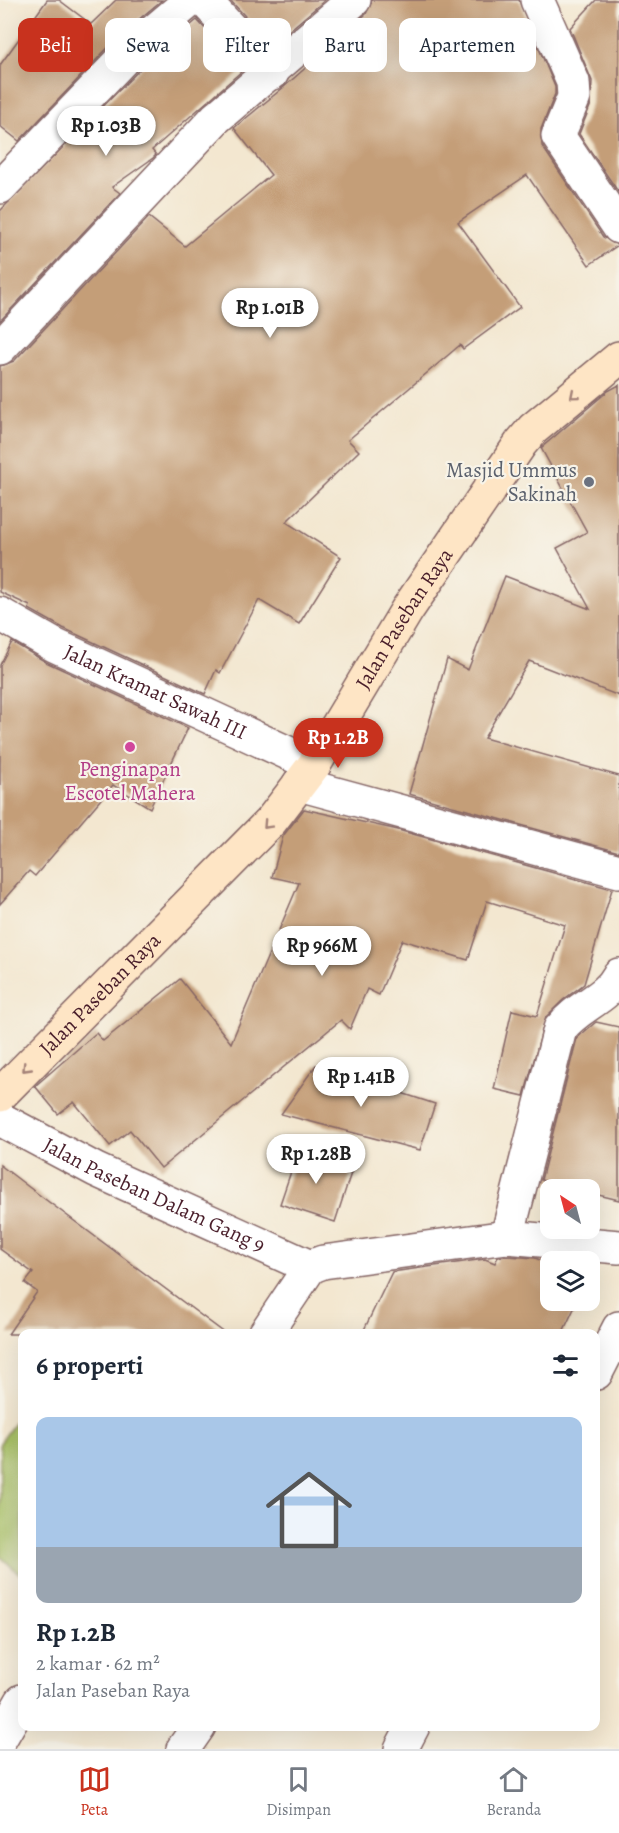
<!DOCTYPE html>
<html lang="id">
<head>
<meta charset="utf-8">
<style>
	body { margin:0; font-family:Alegreya,serif; background:#f6f6f7; color:#1f2937; height:100vh; display:flex; flex-direction:column; font-size:22px; white-space:nowrap }
	* { box-sizing:border-box; margin:0 }
	p { font-size:20px; color:#747a83 }
	.icon { flex:none; width:33px; height:33px; fill:none; stroke:currentColor; stroke-width:2; stroke-linecap:round; stroke-linejoin:round }
	.map { position:relative; flex:1; overflow:hidden }
	.side { position:absolute; left:18px; top:1329px; width:582px; height:402px; display:flex; flex-direction:column; background:#fff; border-radius:12px; box-shadow:0 6px 24px #0002 }
	.side>* { flex:none }
	.guide { position:absolute; left:18px; top:18px; width:584px; height:54px; display:flex; gap:12px }
	.needle { width:39px; rotate:324deg }
	.fabs { position:absolute; left:540px; top:1179px; display:grid; gap:12px }
	.fabs a { display:grid; place-items:center; width:60px; height:60px; border-radius:12px; background:#fff; box-shadow:0 6px 24px #0002; font-size:30px }
	.price { position:absolute; translate:-50% -51px; padding:0 14px; border-radius:21px; background:#fff; color:#222; font-size:20px; line-height:39px; filter:drop-shadow(0 2px 3px #0008) }
	.price::after { content:''; position:absolute; left:50%; top:36px; width:18px; height:14px; margin-left:-9px; background:inherit; clip-path:polygon(0 0,100% 0,50% 100%) }
	.price.active { background:#c8321e; color:#fff }
	ul { padding:0; list-style:none }
	li { display:grid; align-content:center; gap:12px; height:318px; padding:0 18px }
	li span { display:grid; place-items:center; height:186px; border-radius:12px; color:#555 }
	li>.icon { margin-inline-start:auto }
	span .icon { width:108px; height:108px; fill:#fffc; stroke-width:1 }
	li b { font-size:26px }
	h2 { display:flex; justify-content:space-between; align-items:center; height:72px; padding:0 18px; font-size:26px }
	.tag { padding:0 21px; border-radius:12px; background:#fff; box-shadow:0 6px 24px #0002; font-size:21px; line-height:54px }
	.tag.active { background:#c8321e; color:#fff }
	.dock { display:flex; justify-content:space-around; align-items:center; height:84px; border-top:2px solid #e0e1e3; background:#fff; font-size:16px; color:#747a83 }
	.dock a { display:grid; justify-items:center; gap:3px }
	.dock .active { color:#c8321e }
	.map>svg:first-child { display:block }
</style>
</head>
<body>
<div class="map">
<svg width="619" height="1749" viewBox="0 0 619 1749">
	<rect width="100%" height="100%" fill="#f7f3e8"/>
	<filter id="ink" filterUnits="userSpaceOnUse"><feTurbulence type="fractalNoise" baseFrequency=".0167" numOctaves="2"/><feDisplacementMap in="SourceGraphic" scale="12" xChannelSelector="R" yChannelSelector="G"/><feConvolveMatrix kernelMatrix="1 2 1 2 8 2 1 2 1" color-interpolation-filters="sRGB"/></filter>
	<filter id="wash" filterUnits="userSpaceOnUse"><feTurbulence type="fractalNoise" baseFrequency=".008" numOctaves="4" result="noise"/><feDisplacementMap in="SourceGraphic" scale="24" xChannelSelector="R" yChannelSelector="G"/><feGaussianBlur stdDeviation="1.35" result="paint"/><feColorMatrix in="noise" values="0 0 0 0 0 0 0 0 0 0 0 0 0 0 0 0 0 1.4 0 .05"/><feComposite in="paint" operator="in"/></filter>
	<g filter="url(#wash)">
		<rect width="100%" height="100%" fill="#f3e7d0"/>
		<!-- green -->
		<polygon fill="#a7c066" stroke="#787048" stroke-width="1.5" points="22,1412 22,1576 0,1556 0,1443"/>
		<g id="blocks">
			<!-- building -->
			<g fill="#c49e78">
				<polygon points="47,0 59,0 91,24 116,0 162,0 120,35 19,141 0,126 0,65"/>
				<polygon points="230,0 325,0 272,45"/>
				<polygon points="372,0 519,0 555,87 555,94 541,129 542,146 603,237 618,245 589,265 527,175 458,222 520,307 463,349 460,345 348,440 359,451 286,522 341,557 299,624 259,600 220,673 216,670 205,694 63,628 29,609 30,606 0,592 0,366 14,361 149,217 185,246 271,175 234,128 284,87 366,14"/>
				<polygon points="596,0 619,0 619,193 579,134 591,104 592,81 570,28"/>
				<polygon points="197,20 243,70 152,150 156,155 153,158 112,187 120,193 0,321 0,211 147,62"/>
				<polygon points="619,385 619,696 529,661 484,738 619,776 619,852 409,794 447,659 468,670 505,576 590,609 557,548 587,532 541,448 608,391"/>
				<polygon points="12,642 46,662 188,728 150,808 113,785 35,876 29,871 0,904 0,665"/>
				<polygon points="304,809 398,830 612,889 584,984 563,1000 546,1017 524,1096 494,1089 512,1010 537,1016 565,925 487,901 468,960 402,940 379,995 367,989 350,1029 341,1020 161,1168 130,1130 110,1146 74,1102 58,1114 35,1086 96,1033 103,1041 180,979 231,1043 299,883 272,877 283,836"/>
				<polygon points="596,1022 619,1027 619,1200 590,1193 590,1190 577,1190 541,1180 577,1038"/>
				<polygon points="316,1065 435,1104 420,1150 281,1114"/>
				<polygon points="300,1145 352,1170 335,1222 280,1204"/>
				<polygon points="0,1165 30,1188 226,1334 8,1334 37,1292 25,1283 33,1273 0,1249"/>
				<polygon points="507,1256 535,1258 550,1264 550,1300 578,1300 562,1334 362,1334 392,1272 485,1259 495,1263 498,1257"/>
			</g>
		</g>
	</g>
	<g filter="url(#ink)">
		<use href="#blocks" fill-opacity="0" stroke="#856565" stroke-width="1.5"/>
		<g fill="none" stroke-linecap="round" stroke-linejoin="round">
			<defs>
				<g id="street">
					<polyline points="204,0 272,73"/>
					<polyline points="537,0 573,82 574,97 558,136 619,227"/>
					<polyline points="0,187 134,48 191,0"/>
					<polyline points="0,348 216,118 354,0"/>
					<path id="s1" d="M0,614L54,645L314,765"/>
					<polyline points="299,784 619,871"/>
					<path id="s2" d="M0,1119L96,1170L310,1267"/>
					<path d="M507,1237L560,1029C578,1005 606,1000 619,975"/>
					<polyline points="265,1334 310,1267 323,1262 507,1237 619,1247"/>
					<polyline points="596,1373 619,1328"/>
					<polyline points="0,1739 22,1701"/>
					<polyline points="183,1749 199,1726"/>
					<polyline points="401,1749 413,1726"/>
				</g>
				<g id="secondary">
					<path id="s3" d="M0,1095L271,821L314,765L407,610L521,443L533,429L619,358"/>
				</g>
			</defs>
			<!-- street casing -->
			<use href="#street" stroke="#856565" stroke-width="36"/>
			<!-- secondary casing -->
			<use href="#secondary" stroke="#856565" stroke-width="36"/>
			<!-- street -->
			<use href="#street" stroke="#fff" stroke-width="33"/>
			<!-- secondary -->
			<use href="#secondary" stroke="#fee5c5" stroke-width="33"/>
		</g>
		<!-- one-way arrows -->
		<defs><path id="oneway-chevron" d="M-2-3.5L2.5 0L-2 3.5" fill="none" stroke-width="1.6" stroke-linecap="round" stroke-linejoin="round" transform="scale(1.5)"/></defs>
		<g stroke="#a48278">
			<use href="#oneway-chevron" transform="translate(574 395) rotate(140)"/>
			<use href="#oneway-chevron" transform="translate(267 825) rotate(133)"/>
			<use href="#oneway-chevron" transform="translate(26 1068) rotate(134)"/>
		</g>
	</g>
	<!-- markers -->
	<circle fill="#6b7280" stroke="#f7f3e8" stroke-width="2" cx="589" cy="482" r="6"/>
	<circle fill="#d1479c" stroke="#f7f3e8" stroke-width="2" cx="130" cy="747" r="6"/>
	<g text-anchor="middle" dominant-baseline="central" stroke-width="4.5" stroke-linejoin="round" paint-order="stroke">
		<!-- worship labels -->
		<g font-size="21" fill="#5b616d" stroke="#f7f3e8" text-anchor="end">
			<text x="577" y="470">Masjid Ummus<tspan x="577" dy="24">Sakinah</tspan></text>
		</g>
		<!-- street labels -->
		<g font-size="21" fill="#4a1f2b" stroke="#f7f3e8">
			<text stroke="none"><textPath href="#s3" startOffset="628">Jalan Paseban Raya</textPath></text>
			<text stroke="none"><textPath href="#s1" startOffset="174">Jalan Kramat Sawah III</textPath></text>
			<text stroke="none"><textPath href="#s3" startOffset="142">Jalan Paseban Raya</textPath></text>
			<text stroke="none"><textPath href="#s2" startOffset="172">Jalan Paseban Dalam Gang 9</textPath></text>
		</g>
		<!-- hotel labels -->
		<g font-size="21" fill="#b23c85" stroke="#f7f3e8">
			<text x="130" y="769">Penginapan<tspan x="130" dy="24">Escotel Mahera</tspan></text>
		</g>
	</g>
</svg>
<div class="fabs">
<a><svg class="needle" viewBox="-14 -14 28 28"><path d="M0-13l5 13h-10z" fill="#e53935"/><path d="M0 13l5-13h-10z" fill="#747a83"/></svg></a>
<a><svg class="icon" aria-label="layers" viewBox="0 0 24 24"><path d="M12 4l9 5-9 5-9-5zM3 14l9 5 9-5"/></svg></a>
</div>
<b class="price" style="left:106px;top:157px">Rp 1.03B</b>
<b class="price" style="left:270px;top:339px">Rp 1.01B</b>
<b class="price active" style="left:338px;top:769px">Rp 1.2B</b>
<b class="price" style="left:322px;top:977px">Rp 966M</b>
<b class="price" style="left:361px;top:1108px">Rp 1.41B</b>
<b class="price" style="left:316px;top:1185px">Rp 1.28B</b>
<div class="guide">
<a class="tag active">Beli</a>
<a class="tag">Sewa</a>
<a class="tag">Filter</a>
<a class="tag">Baru</a>
<a class="tag">Apartemen</a>
</div>
<section class="side">
<h2>6 properti<svg class="icon" aria-label="filters" viewBox="0 0 24 24"><path d="M4 7h16M4 17h16"/><circle cx="9" cy="7" r="2"/><circle cx="15" cy="17" r="2"/></svg></h2>
<ul>
<li><span style="background:linear-gradient(#a9c7e8 70%,#9aa5b1 0)"><svg class="icon" aria-label="home" viewBox="0 0 24 24"><path d="M3 11l9-7 9 7M6 9v11h12V9"/></svg></span><div><b>Rp 1.2B</b><p>2 kamar · 62 m²</p><p>Jalan Paseban Raya</p></div></li>
</ul>
</section>
</div>
<nav class="dock">
<a class="active"><svg class="icon" aria-label="map" viewBox="0 0 24 24"><path d="M3 6l6-2 6 2 6-2v14l-6 2-6-2-6 2zM9 4v14M15 6v14"/></svg>Peta</a>
<a><svg class="icon" aria-label="saved" viewBox="0 0 24 24"><path d="M7 4h10v16l-5-4-5 4z"/></svg>Disimpan</a>
<a><svg class="icon" aria-label="home" viewBox="0 0 24 24"><path d="M3 11l9-7 9 7M6 9v11h12V9"/></svg>Beranda</a>
</nav>
</body>
</html>
